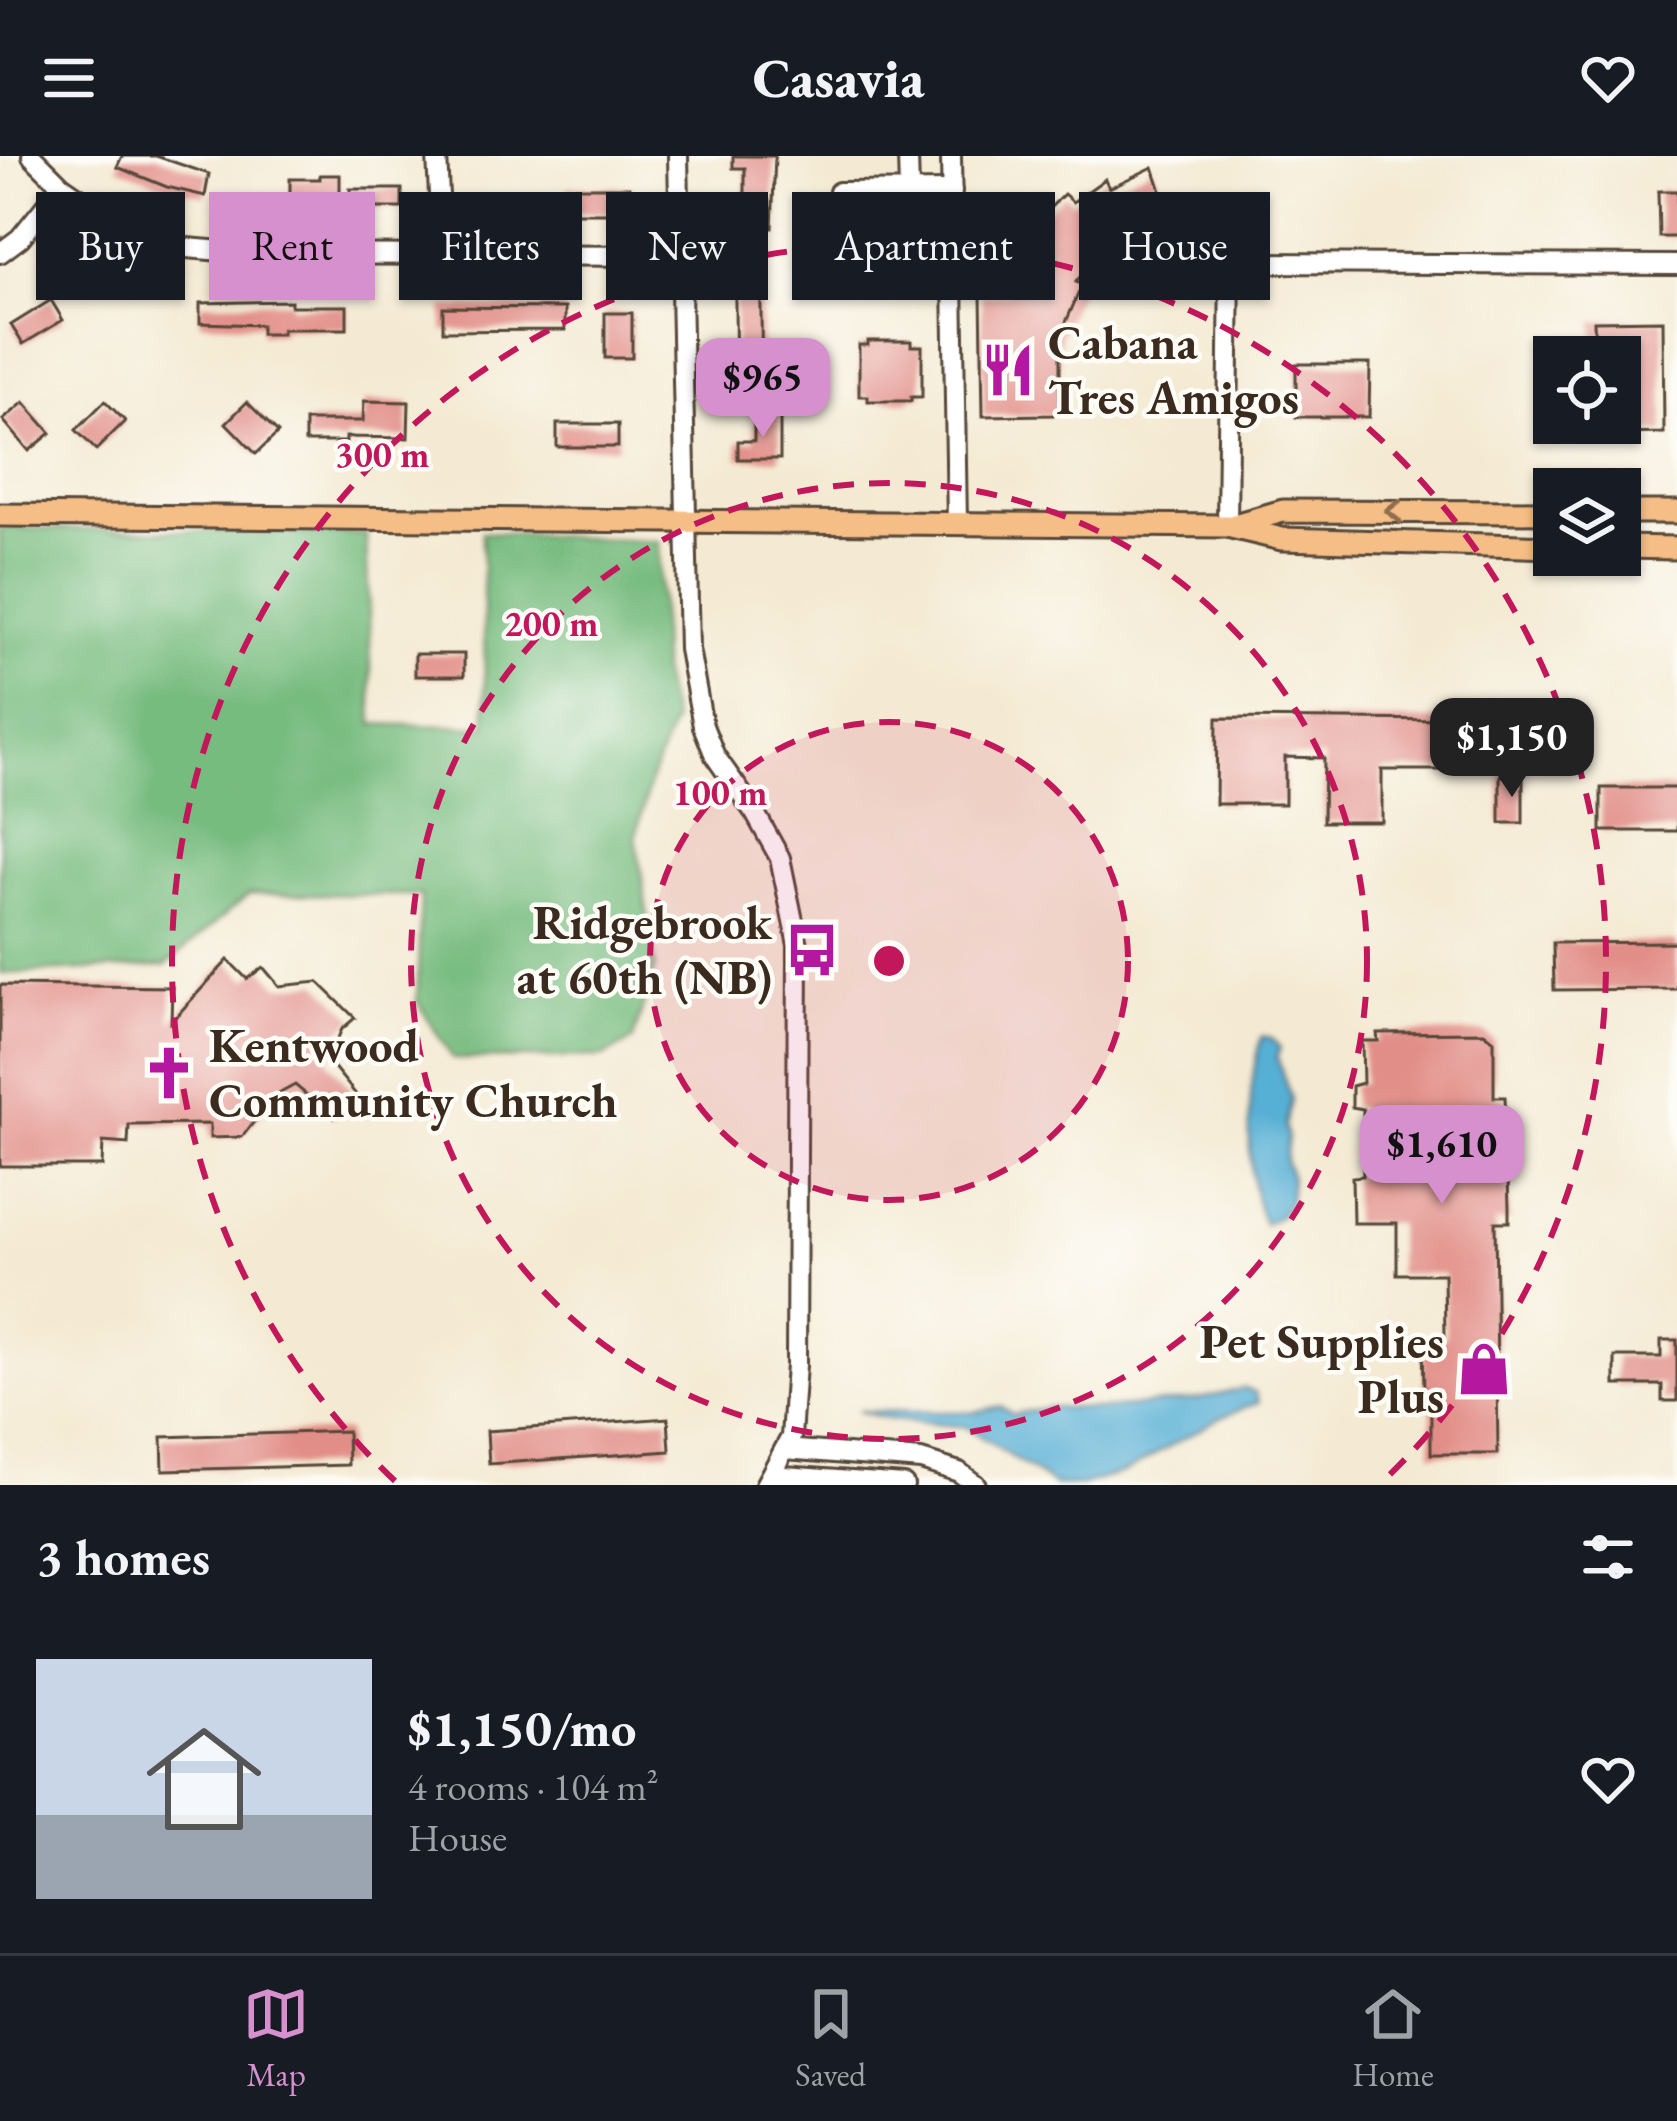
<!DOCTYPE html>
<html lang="en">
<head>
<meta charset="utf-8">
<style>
	body { margin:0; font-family:"EB Garamond",serif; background:#242831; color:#f1f3f6; height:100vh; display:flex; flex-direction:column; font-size:45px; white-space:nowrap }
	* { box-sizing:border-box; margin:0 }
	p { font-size:39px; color:#9ea1a6 }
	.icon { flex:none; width:66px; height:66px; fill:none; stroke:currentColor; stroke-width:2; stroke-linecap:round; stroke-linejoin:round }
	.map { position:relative; height:1329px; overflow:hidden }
	.details { display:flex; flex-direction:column; background:#171b24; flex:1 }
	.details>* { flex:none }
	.hud { position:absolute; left:36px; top:36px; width:1605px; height:108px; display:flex; gap:24px }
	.tools { position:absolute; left:1533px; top:180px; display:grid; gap:24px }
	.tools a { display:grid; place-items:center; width:108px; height:108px; border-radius:0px; background:#171b24; box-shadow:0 3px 9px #0004; font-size:60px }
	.price { position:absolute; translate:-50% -102px; padding:0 27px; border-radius:24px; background:#d690ce; color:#111; font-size:39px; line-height:78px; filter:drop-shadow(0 3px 6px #0008) }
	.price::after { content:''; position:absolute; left:50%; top:72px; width:36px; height:27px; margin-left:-18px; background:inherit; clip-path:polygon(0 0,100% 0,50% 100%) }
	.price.current { background:#222; color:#fff }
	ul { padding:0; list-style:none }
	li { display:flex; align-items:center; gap:36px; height:300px; padding:0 36px }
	li span { display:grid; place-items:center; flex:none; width:336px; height:240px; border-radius:0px; color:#555 }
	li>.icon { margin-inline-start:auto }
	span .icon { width:144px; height:144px; fill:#fffc; stroke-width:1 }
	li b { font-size:51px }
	h2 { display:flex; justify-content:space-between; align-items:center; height:144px; padding:0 36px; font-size:51px }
	.pill { padding:0 42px; border-radius:0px; background:#171b24; box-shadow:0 3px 9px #0004; font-size:42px; line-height:108px }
	.pill.current { background:#d690ce; color:#111 }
	header { display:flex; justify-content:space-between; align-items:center; height:156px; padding:0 36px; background:#171b24; font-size:54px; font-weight:800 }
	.tabs { display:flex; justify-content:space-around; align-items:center; height:168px; border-top:3px solid #363941; background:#171b24; font-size:33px; color:#9ea1a6 }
	.tabs a { display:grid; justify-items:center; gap:6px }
	.tabs .current { color:#d690ce }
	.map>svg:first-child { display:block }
</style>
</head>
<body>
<header><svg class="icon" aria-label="menu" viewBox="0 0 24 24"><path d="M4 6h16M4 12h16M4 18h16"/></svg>Casavia<svg class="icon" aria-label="heart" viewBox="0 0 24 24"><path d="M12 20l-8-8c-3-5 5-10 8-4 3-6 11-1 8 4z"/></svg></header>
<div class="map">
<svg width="1677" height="1329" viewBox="0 0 1677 1329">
	<rect width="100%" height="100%" fill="#fdfcf7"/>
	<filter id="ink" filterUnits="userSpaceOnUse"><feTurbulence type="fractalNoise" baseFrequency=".00833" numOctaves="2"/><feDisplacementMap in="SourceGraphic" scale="24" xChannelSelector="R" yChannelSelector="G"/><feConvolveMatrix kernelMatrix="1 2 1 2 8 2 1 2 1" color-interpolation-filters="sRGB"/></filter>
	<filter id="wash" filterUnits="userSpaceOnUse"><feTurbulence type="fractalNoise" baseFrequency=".004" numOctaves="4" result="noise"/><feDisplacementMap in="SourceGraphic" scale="48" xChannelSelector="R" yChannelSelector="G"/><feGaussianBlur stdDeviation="2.7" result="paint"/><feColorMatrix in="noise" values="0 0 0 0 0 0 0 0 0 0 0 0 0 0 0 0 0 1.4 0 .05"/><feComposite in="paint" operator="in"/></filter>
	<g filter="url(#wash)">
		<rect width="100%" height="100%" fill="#f4ead3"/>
		<!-- forest -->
		<polygon fill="#77bc7f" stroke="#59734e" stroke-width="3" points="0,372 366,378 373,568 486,571 482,376 659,386 661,515 673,566 649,628 636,680 655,810 633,884 603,901 453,903 417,845 421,739 249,738 165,810 0,818"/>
		<!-- water -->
		<g fill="#57afd4" stroke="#496c79" stroke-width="3">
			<path d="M1262,880L1271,882L1280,892L1277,901L1291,943L1285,971L1288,982L1285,1006L1291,1021L1289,1046L1278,1061L1264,1068C1244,1025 1246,926 1262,880Z"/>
			<polygon points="1244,1232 1255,1236 1259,1246 1221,1261 1123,1317 1081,1329 1054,1329 966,1271 892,1264 857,1255 973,1256 1000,1250 1013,1258 1049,1251 1105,1253 1200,1243"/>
		</g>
		<g id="blocks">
			<!-- building -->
			<g fill="#e28e88">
				<polygon points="122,0 156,0 209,18 205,40 167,31 117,11"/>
				<polygon points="733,0 775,0 772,72 760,72 762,240 736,240 734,57 745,57 745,12 733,12"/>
				<polygon points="1153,11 1174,74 1139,88 1135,82 1107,102 1100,96 1076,126 1082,129 1060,180 1060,251 1053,259 983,260 981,138 1005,137 1022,102 1013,98 1034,68 1064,38 1073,46 1105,23 1109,32"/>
				<polygon points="320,19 340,19 340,40 324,40 324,45 290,45 290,23 320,23"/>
				<polygon points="568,31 629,31 629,50 613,50 613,57 567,57"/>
				<rect x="350" y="33" width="52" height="19"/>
				<polygon points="1658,35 1677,35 1677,81 1659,81"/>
				<polygon points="51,144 63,164 23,188 11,169"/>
				<polygon points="291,145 291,150 347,150 347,173 282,173 282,178 261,178 261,169 200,167 200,147"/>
				<polygon points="443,151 565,152 565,174 443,175"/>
				<rect x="605" y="157" width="27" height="45"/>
				<polygon points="1663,164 1664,277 1620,278 1620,201 1595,201 1594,165"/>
				<polygon points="868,185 911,185 911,190 922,190 922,241 911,241 911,245 868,245 868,240 859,240 859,189 868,189"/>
				<polygon points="1296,208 1370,208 1369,261 1296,261"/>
				<polygon points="105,245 125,265 96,294 76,274"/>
				<polygon points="364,245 409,246 408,282 346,281 346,286 305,286 305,265 363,265"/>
				<polygon points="24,246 51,277 29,295 3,264"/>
				<polygon points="247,246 278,277 256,298 226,267"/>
				<polygon points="754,260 780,260 780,303 738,303 738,285 754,285"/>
				<rect x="557" y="268" width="61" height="23"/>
				<rect x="415" y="498" width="49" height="22"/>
				<polygon points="1217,562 1452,564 1452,614 1382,614 1382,666 1323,666 1324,602 1285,601 1285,648 1216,648"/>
				<rect x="1500" y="620" width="23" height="47"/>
				<rect x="1601" y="632" width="76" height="43"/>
				<polygon points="1677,786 1677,833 1554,834 1553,787"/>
				<polygon points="228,804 247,823 263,811 279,830 318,826 355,862 342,873 328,904 358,941 334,962 295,929 260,948 264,953 242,981 210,982 210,968 129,969 128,988 103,986 102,1010 0,1010 0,829 172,831 171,866"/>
				<polygon points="1484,876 1494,884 1494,941 1505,941 1509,1051 1509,1066 1495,1066 1498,1298 1431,1298 1431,1239 1424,1239 1423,1182 1445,1181 1444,1118 1397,1118 1397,1067 1353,1067 1352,1021 1363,1020 1363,953 1352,951 1352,930 1363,927 1362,885 1378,885 1377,877"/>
				<polygon points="1661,1184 1677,1184 1677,1245 1662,1245 1662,1229 1615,1229 1615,1201 1661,1201"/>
				<polygon points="668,1262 670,1295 489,1308 487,1275"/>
				<polygon points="347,1275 348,1309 163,1314 162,1281"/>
			</g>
		</g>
	</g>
	<g filter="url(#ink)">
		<use href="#blocks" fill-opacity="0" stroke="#574739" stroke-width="3"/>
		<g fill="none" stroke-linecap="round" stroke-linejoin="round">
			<defs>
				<g id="minor">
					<polyline points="32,0 62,30 97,54 175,91 257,98 679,100"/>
					<polyline points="437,0 442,98"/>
					<polyline points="678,0 689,493 703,570 715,600 755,657 780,702 798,789 796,1209 791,1281 765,1329"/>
					<polyline points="908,0 909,35"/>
					<polyline points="951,0 957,367"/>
					<polyline points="839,36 952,35"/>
					<polyline points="0,97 20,82 62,30"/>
					<polyline points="1227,370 1230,107 1677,109"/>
					<polyline points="785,1293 921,1304 959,1316 976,1329"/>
					<polyline points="771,1319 904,1329"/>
				</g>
				<g id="major">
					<polyline points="1620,356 1677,356"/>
					<polyline points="0,359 1227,370 1282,383 1554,391"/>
					<polyline points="1234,369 1283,355 1554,356"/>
					<polyline points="1620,391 1677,392"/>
				</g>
			</defs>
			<!-- minor casing -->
			<use href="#minor" stroke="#574739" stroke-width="24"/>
			<!-- major casing -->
			<use href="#major" stroke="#574739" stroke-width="27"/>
			<!-- minor -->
			<use href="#minor" stroke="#fff" stroke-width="18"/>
			<!-- major -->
			<use href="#major" stroke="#f6be87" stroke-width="21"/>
		</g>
		<!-- one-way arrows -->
		<defs><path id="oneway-chevron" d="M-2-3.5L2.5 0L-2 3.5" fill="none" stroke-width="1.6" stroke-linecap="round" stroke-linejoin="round" transform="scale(3)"/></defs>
		<use stroke="#8f6d4d" href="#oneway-chevron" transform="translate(1394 355) rotate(-180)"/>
	</g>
	<!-- distance rings -->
	<circle cx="889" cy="805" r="239" fill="#c2185b" fill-opacity=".12"/>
	<g fill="none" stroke="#c2185b" stroke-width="6" stroke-dasharray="21 15">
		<circle cx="889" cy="805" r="239"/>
		<circle cx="889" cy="805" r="478"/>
		<path d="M395 1325A717 717 0 1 1 1383 1325"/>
	</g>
	<!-- icons -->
	<defs>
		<symbol id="restaurant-bare" viewBox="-9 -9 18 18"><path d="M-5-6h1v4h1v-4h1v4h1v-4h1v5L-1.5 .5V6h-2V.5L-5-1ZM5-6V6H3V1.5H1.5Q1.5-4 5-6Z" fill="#b5179e" stroke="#fdfcf7" stroke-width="2.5" paint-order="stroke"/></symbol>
		<symbol id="bus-bare" viewBox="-9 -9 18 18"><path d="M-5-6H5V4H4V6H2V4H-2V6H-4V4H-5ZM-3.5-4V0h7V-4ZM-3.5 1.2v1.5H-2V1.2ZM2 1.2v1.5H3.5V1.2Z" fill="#b5179e" stroke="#fdfcf7" stroke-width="2.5" paint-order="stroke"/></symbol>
		<symbol id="church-bare" viewBox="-9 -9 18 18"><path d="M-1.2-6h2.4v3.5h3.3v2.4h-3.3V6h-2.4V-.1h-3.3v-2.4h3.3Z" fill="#b5179e" stroke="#fdfcf7" stroke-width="2.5" paint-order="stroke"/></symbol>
		<symbol id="shop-bare" viewBox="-9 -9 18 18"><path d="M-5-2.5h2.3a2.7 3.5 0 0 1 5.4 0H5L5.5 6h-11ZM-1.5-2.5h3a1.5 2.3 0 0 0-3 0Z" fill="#b5179e" stroke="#fdfcf7" stroke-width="2.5" paint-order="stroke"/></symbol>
	</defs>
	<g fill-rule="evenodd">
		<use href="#restaurant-bare" x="970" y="176" width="76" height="76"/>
		<use href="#bus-bare" x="774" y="756" width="76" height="76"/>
		<use href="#church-bare" x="131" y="879" width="76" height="76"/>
		<use href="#shop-bare" x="1446" y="1175" width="76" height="76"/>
	</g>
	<g text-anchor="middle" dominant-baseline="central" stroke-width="9" stroke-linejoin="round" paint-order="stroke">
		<!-- poi labels -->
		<g font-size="48" font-weight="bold" fill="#3b2a1e" stroke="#fdfcf7" text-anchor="start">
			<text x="1048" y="186">Cabana<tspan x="1048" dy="55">Tres Amigos</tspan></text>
			<text x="772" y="766" text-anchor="end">Ridgebrook<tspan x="772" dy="55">at 60th (NB)</tspan></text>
			<text x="209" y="889">Kentwood<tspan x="209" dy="55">Community Church</tspan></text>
			<text x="1444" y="1185" text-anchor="end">Pet Supplies<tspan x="1444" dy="55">Plus</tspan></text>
		</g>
	</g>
	<circle cx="889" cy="805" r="18" fill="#c2185b" stroke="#fdfcf7" stroke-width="6"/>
	<g font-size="36" text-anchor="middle" font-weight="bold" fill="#c2185b" stroke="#fdfcf7" stroke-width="9" stroke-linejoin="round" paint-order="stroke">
		<text x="382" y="311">300 m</text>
		<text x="551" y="480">200 m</text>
		<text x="720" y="649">100 m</text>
	</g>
</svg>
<div class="tools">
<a><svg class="icon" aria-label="locate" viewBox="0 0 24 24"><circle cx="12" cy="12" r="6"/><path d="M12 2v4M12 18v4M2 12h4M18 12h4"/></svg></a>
<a><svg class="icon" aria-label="layers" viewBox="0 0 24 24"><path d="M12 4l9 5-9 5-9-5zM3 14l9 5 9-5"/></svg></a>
</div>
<b class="price" style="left:763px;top:284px">$965</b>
<b class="price current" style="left:1512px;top:644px">$1,150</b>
<b class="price" style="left:1442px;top:1051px">$1,610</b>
<div class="hud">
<a class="pill">Buy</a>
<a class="pill current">Rent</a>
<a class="pill">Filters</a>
<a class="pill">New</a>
<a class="pill">Apartment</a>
<a class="pill">House</a>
</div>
</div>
<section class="details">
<h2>3 homes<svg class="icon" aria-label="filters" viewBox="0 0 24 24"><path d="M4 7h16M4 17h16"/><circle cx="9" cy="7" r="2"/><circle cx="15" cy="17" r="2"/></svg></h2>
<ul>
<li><span style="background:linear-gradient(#c9d6e8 65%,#9aa5b1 0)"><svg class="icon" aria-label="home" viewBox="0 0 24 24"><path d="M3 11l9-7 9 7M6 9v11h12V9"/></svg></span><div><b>$1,150/mo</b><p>4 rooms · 104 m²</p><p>House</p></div><svg class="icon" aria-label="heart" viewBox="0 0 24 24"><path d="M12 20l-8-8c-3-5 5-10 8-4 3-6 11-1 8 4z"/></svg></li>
</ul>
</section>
<nav class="tabs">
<a class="current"><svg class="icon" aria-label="map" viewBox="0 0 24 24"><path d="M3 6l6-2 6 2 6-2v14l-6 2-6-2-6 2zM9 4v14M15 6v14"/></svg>Map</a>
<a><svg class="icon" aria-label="saved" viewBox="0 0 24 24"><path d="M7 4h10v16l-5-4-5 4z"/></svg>Saved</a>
<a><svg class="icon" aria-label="home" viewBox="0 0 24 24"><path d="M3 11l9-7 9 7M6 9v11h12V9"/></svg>Home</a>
</nav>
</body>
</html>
